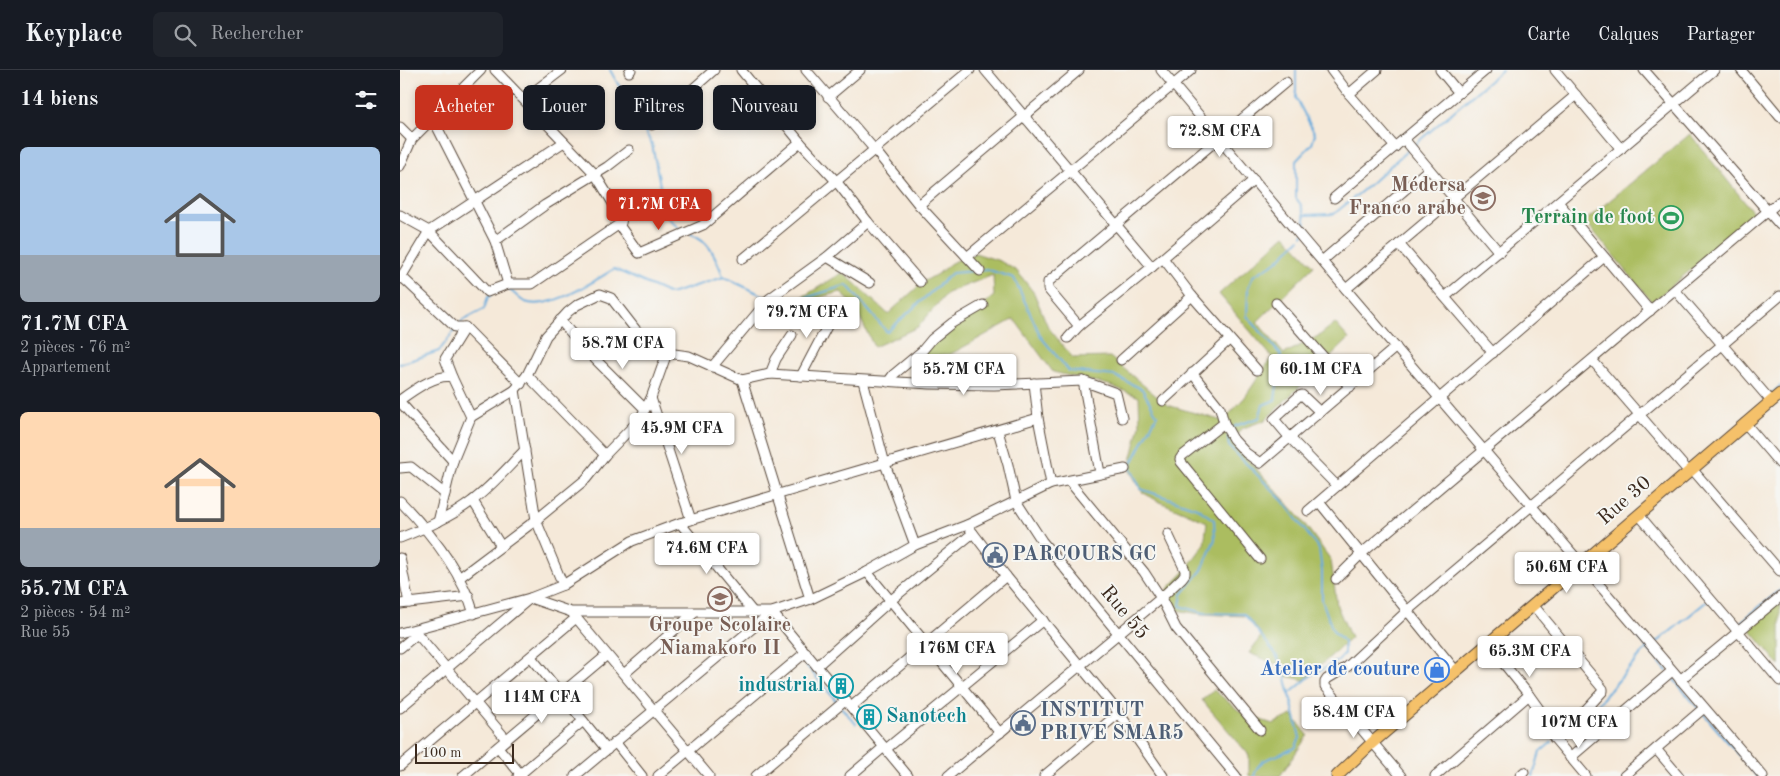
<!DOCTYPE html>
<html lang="fr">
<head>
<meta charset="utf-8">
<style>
	body { margin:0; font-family:"Old Standard TT",serif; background:#20242c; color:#f1f3f6; height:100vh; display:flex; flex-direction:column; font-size:19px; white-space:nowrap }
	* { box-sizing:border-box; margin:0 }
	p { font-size:16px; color:#9ea1a6 }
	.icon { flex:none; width:28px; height:28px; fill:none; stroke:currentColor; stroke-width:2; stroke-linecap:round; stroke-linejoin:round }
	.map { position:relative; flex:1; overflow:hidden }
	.side { display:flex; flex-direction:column; background:#171b24; width:400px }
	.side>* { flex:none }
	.banner { position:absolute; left:15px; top:15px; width:475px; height:45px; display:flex; gap:10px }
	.scale { position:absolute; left:15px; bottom:12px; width:99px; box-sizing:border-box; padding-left:5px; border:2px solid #3b2a1e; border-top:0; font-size:14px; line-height:18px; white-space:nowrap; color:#3b2a1e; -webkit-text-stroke:4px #f6f6f2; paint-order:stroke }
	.price { position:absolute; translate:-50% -42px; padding:0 11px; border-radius:5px; background:#fff; color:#222; font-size:16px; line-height:32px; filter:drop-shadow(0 1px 2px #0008) }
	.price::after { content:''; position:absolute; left:50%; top:30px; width:15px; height:11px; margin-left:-8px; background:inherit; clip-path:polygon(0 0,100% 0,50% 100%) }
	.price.active { background:#c8321e; color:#fff }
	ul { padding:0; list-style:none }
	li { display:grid; align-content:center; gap:10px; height:265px; padding:0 20px }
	li span { display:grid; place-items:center; height:155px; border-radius:8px; color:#555 }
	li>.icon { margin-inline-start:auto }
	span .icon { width:90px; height:90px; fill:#fffc; stroke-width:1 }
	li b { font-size:21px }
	h2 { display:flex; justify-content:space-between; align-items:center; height:60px; padding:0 20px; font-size:21px }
	.tag { padding:0 18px; border-radius:8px; background:#171b24; box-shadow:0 2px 8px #0003; font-size:18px; line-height:45px }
	.tag.active { background:#c8321e; color:#fff }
	header { display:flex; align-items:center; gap:30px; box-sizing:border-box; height:70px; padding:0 25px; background:#171b24; border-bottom:1px solid #363941 }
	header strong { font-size:24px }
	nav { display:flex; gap:28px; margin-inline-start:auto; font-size:18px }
	.search { width:350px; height:45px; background:#20242c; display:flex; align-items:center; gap:12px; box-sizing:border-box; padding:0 18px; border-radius:8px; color:#9ea1a6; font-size:19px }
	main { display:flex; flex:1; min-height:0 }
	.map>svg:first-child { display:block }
</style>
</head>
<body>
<header>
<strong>Keyplace</strong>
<div class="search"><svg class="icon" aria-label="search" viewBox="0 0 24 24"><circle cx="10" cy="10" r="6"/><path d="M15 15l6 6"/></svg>Rechercher</div>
<nav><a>Carte</a><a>Calques</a><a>Partager</a></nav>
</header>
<main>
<section class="side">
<h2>14 biens<svg class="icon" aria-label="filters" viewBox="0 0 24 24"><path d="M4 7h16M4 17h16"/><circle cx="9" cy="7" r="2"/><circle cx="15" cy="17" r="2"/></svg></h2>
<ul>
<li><span style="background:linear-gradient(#a9c7e8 70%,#9aa5b1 0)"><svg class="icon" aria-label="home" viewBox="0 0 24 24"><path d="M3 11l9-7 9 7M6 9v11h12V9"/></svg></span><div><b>71.7M CFA</b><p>2 pièces · 76 m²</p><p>Appartement</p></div></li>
<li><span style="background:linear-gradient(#ffd9b3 75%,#9aa5b1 0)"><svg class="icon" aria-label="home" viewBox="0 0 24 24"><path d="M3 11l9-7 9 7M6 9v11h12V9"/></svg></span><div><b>55.7M CFA</b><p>2 pièces · 54 m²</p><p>Rue 55</p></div></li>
</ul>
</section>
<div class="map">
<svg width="1380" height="706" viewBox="0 0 1380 706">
	<rect width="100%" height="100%" fill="#f6f6f2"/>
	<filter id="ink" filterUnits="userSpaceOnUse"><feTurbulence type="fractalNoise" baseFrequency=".02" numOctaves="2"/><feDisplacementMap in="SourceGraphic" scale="10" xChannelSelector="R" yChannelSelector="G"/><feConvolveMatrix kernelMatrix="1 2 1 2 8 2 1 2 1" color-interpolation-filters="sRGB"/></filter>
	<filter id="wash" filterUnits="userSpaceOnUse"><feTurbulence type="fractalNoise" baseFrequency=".0096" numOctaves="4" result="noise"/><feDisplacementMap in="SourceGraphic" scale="20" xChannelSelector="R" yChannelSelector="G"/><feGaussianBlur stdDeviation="1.12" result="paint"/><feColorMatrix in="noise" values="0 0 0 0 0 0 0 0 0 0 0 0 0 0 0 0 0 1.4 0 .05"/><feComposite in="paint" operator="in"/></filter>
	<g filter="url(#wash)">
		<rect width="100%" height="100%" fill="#f5e9d9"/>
		<!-- green -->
		<g fill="#abbd61" stroke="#737440">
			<polygon points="1290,64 1356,146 1252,232 1185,151"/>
			<polygon points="885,165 914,196 857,252 884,284 920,265 935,253 949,269 865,350 841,359 832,372 898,445 931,490 937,536 951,568 904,610 886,606 876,594 849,583 862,565 846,546 801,544 769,539 764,523 784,502 804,475 807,452 758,431 742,422 729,399 740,355 739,327 709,315 653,302 614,249 551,284 515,288 594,226 593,205 547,223 518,257 474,277 455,237 441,222 391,234 442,203 448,207 488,244 523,212 539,203 551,193 575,183 600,191 617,201 634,223 648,257 673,288 710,287 767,335 823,351 845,327 872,287 819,224"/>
			<polygon points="1380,529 1380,596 1347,556"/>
			<polygon points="814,620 843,644 873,654 892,645 908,665 880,706 849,706 849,685 802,630"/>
		</g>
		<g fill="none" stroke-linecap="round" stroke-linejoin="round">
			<!-- stream -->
			<g stroke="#67acdd" stroke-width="2">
				<polyline points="210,0 252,74 266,146 282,161"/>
				<polyline points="896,0 896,28 915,64 912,74 896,91 896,128 901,135 904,145 906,156 903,166"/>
				<polyline points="1013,76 1102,0"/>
				<polyline points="905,145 934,144 968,116 1009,79"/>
				<path d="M291,164C309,169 317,190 323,206"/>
				<polyline points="581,200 586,199 614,208 641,267 669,301 715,306 742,319 757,345 730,397 741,419 797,438 814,450 815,469 802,500 782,524 780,536 804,543 844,544 875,583 884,600 900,668 895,678 863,691 857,698 854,706"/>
				<path d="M107,218C113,221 118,229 125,232C150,241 192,212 214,199L270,224L324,207L366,227"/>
				<polyline points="373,229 375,231 405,228 447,215 487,262 552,203 574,201"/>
				<polyline points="60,254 63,250 84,239 88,227 91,225"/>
				<polyline points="0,294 39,281 55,260"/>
				<polyline points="1370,325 1380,316"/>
				<polyline points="832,360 835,356 859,348 863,335 875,330 881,285 847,246 848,218 853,206 876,192 900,169"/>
				<polyline points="828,366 829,376 883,431 919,479 922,501 922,530 933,561 944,572 944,584 938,591 913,604 889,624"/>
				<polyline points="1205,528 1267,601"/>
				<polyline points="1336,556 1380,520"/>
				<polyline points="379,562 398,585"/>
				<polyline points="1254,573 1260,570 1307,531"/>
				<polyline points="401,589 438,633"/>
				<polyline points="1271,606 1299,639"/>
				<polyline points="441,637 456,654"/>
				<polyline points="1302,642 1357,706"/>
				<polyline points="1172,659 1182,652 1248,577"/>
				<polyline points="1133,706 1140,682 1152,672"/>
			</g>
		</g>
	</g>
	<g filter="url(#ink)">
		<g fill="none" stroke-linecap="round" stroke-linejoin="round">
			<defs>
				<g id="minor">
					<polyline points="341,0 400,72 436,111 468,152 520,212"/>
					<polyline points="406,0 474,79 519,135 580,201"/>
					<polyline points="585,0 752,197"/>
					<polyline points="761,0 908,175 1363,706"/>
					<polyline points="931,0 949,24 995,77"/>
					<polyline points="1040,0 1059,23"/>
					<polyline points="1155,0 1221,79"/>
					<polyline points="1244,0 1380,155"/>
					<polyline points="1341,0 1380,47"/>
					<polyline points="229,2 231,0"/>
					<polyline points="949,24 977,0"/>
					<polyline points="428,27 460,0"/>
					<polyline points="124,29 162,0"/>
					<polyline points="33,49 95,171 108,214 132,214 221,153 222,148 195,104 95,0"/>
					<polyline points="252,55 314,0"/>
					<polyline points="0,57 12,69"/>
					<polyline points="1004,69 1099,182"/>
					<polyline points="0,96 12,69 81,0"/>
					<polyline points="934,128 1086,0"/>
					<polyline points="1158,132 1250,241"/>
					<polyline points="519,135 679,0"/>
					<polyline points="0,145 29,161 87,222 108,214"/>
					<polyline points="219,155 239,183 303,155 400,72"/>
					<polyline points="95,171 145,135 207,97 229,80"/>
					<polyline points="999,174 1093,283"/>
					<polyline points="427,187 470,213"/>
					<polyline points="567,187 791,0"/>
					<polyline points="763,188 792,226 857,300"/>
					<polyline points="343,189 570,0"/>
					<polyline points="922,191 1029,99"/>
					<polyline points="2,207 55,257 65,257 45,289 52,307"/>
					<polyline points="0,209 29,161 164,72"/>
					<polyline points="946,219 1176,25"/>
					<polyline points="1275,220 1371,331"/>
					<polyline points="1045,227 1314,0"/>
					<polyline points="876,233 950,317"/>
					<polyline points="160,250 184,278 245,339"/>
					<polyline points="679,256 763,188 854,110"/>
					<polyline points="65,257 121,314"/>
					<polyline points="668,268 679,256 648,219 648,212 886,12"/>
					<polyline points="721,290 792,226"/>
					<polyline points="1192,290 1289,402"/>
					<polyline points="312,297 369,229 427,187 468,152"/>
					<polyline points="792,303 820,338 824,353 833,369 846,383 860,393 996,277"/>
					<polyline points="370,304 376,289 392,265"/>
					<polyline points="127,305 205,385"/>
					<polyline points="401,306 434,243"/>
					<polyline points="342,310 410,529"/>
					<polyline points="463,311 485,394 515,475"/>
					<polyline points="683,311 700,403"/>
					<polyline points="488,312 493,305 522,281 532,269 552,253 583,235"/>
					<polyline points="634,313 638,348 651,414"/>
					<polyline points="115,320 136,450 163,515"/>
					<polyline points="251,328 291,450"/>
					<path d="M0,330C12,321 37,303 52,307L71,347"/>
					<polyline points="763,331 829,270"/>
					<polyline points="0,332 53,391"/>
					<polyline points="920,342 902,325 899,326 874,349 890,368 937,416"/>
					<polyline points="824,353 782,386 780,389 781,392 860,489"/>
					<polyline points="1345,353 1380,394"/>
					<polyline points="598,361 608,395 616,431 642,471 836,706"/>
					<polyline points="0,398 11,397 45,424"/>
					<polyline points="1292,399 1380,501"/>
					<polyline points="669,411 744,502 761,528 776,558 860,660"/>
					<path d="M0,431C30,462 62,501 74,544"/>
					<polyline points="73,431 101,476"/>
					<polyline points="919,432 1056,601"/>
					<polyline points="908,441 1204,187"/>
					<polyline points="1239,445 1380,611"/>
					<polyline points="38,452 53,391 71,347 115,320 127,305 146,266 168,242 177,235 200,224 211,228 239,264 267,283 289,286 342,310 370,304 530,314 594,315 683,311 716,323 722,348"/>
					<polyline points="280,453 353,542"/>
					<polyline points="567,455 606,506 719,643 763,706"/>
					<path d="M0,468C25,458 50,448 72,431C91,417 108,397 125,380"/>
					<polyline points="0,488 9,533"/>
					<polyline points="467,502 600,663"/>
					<polyline points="59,508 136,450 186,409 205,385 240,349 251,328 267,283"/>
					<polyline points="936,509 961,484 1380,131"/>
					<polyline points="130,528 171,542 372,542 411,529 467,502 515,475 567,455 651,414 725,399"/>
					<polyline points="0,534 69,526"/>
					<polyline points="1133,535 1203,619 1203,621 1179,647 1154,668"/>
					<polyline points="372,542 508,706"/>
					<polyline points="173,544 309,706"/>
					<polyline points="14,560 106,669"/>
					<polyline points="0,563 130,528 163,515 232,471 280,453 638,348"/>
					<polyline points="1088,574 1129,625 1152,657 1154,668 1186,706"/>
					<polyline points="0,578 17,564"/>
					<polyline points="131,587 207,680"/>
					<polyline points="417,596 490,531 573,463"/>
					<polyline points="224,604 294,543"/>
					<polyline points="1280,610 1380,527"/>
					<polyline points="451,637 606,506"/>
					<polyline points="0,638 128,530"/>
					<polyline points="215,672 242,706"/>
					<polyline points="98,677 122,706"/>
					<polyline points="486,679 643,550"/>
					<polyline points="1256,679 1279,706"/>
					<polyline points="1170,688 1272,601"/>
					<polyline points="0,696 176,548"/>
					<polyline points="63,706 207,585"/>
					<polyline points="118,706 183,651"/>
					<polyline points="175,706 372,542"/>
					<polyline points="258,706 406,582"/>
					<polyline points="356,706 446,630"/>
					<polyline points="450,706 484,677"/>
					<polyline points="548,706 761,528 782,508 785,504 785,500 768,464"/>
					<polyline points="644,706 719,643"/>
					<polyline points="1001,706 925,616 925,612 927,609 947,597 1007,541 1380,226"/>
					<polyline points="1035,706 1129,625"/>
					<polyline points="1120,706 1124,702"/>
					<polyline points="1224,706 1304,638"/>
				</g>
				<polyline id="major" points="937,706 972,673 1380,324"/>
			</defs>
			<!-- minor casing -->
			<use href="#minor" stroke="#57473a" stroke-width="11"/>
			<!-- major casing -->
			<use href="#major" stroke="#57473a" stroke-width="13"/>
			<!-- minor -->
			<use href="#minor" stroke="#fff" stroke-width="9"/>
			<!-- major -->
			<use href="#major" stroke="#f5c16b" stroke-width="11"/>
		</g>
	</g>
	<!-- icons -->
	<defs>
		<symbol id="school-ring" viewBox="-11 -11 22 22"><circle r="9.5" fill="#f6f6f2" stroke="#8d6e63" stroke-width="1.5"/><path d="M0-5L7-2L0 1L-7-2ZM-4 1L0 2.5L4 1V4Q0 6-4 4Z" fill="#8d6e63"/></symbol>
		<symbol id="stadium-ring" viewBox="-11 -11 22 22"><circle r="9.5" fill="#f6f6f2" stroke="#2e9e5b" stroke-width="1.5"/><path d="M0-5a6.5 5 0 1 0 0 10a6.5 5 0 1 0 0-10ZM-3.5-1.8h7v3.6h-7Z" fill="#2e9e5b"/></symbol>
		<symbol id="civic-ring" viewBox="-11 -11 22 22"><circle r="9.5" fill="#f6f6f2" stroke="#5c6f8a" stroke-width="1.5"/><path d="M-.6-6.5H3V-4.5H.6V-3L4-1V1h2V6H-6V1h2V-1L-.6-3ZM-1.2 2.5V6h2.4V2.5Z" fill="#5c6f8a"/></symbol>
		<symbol id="shop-ring" viewBox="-11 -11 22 22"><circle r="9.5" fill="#f6f6f2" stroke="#3f7fe0" stroke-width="1.5"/><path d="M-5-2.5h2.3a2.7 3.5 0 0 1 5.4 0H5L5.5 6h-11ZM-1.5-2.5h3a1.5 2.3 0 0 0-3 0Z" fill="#3f7fe0"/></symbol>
		<symbol id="building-ring" viewBox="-11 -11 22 22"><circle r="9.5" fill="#f6f6f2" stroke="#0f9aa8" stroke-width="1.5"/><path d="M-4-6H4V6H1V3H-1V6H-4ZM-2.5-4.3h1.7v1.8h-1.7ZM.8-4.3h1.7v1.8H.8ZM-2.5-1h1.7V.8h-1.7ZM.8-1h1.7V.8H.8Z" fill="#0f9aa8"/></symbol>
	</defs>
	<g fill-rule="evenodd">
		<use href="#school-ring" x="1069" y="114" width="28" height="28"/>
		<use href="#stadium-ring" x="1257" y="134" width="28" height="28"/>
		<use href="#civic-ring" x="581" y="471" width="28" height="28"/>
		<use href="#school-ring" x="306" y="515" width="28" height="28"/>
		<use href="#shop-ring" x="1023" y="586" width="28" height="28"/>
		<use href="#building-ring" x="427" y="602" width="28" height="28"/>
		<use href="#building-ring" x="455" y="633" width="28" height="28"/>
		<use href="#civic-ring" x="609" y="639" width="28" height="28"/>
	</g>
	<g text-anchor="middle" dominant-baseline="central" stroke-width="4" stroke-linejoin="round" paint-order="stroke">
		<!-- education labels -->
		<g font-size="20" font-weight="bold" fill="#785e54" stroke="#f6f6f2" text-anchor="end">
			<text x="1066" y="116">Médersa<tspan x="1066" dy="23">Franco arabe</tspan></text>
			<text x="320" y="556" text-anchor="middle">Groupe Scolaire<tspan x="320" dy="23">Niamakoro II</tspan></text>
		</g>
		<!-- leisure labels -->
		<g font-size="20" font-weight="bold" fill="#27864d" stroke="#f6f6f2" text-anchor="end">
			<text x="1254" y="148">Terrain de foot</text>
		</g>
		<!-- street labels -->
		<g font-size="20" fill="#3b2a1e" stroke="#f6f6f2">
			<text transform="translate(1225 431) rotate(-41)">Rue 30</text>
			<text transform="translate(724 543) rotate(50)">Rue 55</text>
		</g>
		<!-- service labels -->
		<g font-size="20" font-weight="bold" fill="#4e5e75" stroke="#f6f6f2" text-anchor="start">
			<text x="612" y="485">PARCOURS GC</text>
			<text x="640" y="641">INSTITUT<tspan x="640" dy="23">PRIVE SMAR5</tspan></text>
		</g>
		<!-- shop labels -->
		<g font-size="20" font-weight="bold" fill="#366cbe" stroke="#f6f6f2" text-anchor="end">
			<text x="1020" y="600">Atelier de couture</text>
		</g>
		<!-- culture labels -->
		<g font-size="20" font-weight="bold" fill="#0d838f" stroke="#f6f6f2" text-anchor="end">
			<text x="424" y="616">industrial</text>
			<text x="486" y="647" text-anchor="start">Sanotech</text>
		</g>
	</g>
</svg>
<div class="scale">100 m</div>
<b class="price" style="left:820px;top:88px">72.8M CFA</b>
<b class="price active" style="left:259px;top:161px">71.7M CFA</b>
<b class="price" style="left:407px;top:269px">79.7M CFA</b>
<b class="price" style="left:223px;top:300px">58.7M CFA</b>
<b class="price" style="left:564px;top:326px">55.7M CFA</b>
<b class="price" style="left:921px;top:326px">60.1M CFA</b>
<b class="price" style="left:282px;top:385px">45.9M CFA</b>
<b class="price" style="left:307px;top:505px">74.6M CFA</b>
<b class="price" style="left:1167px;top:524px">50.6M CFA</b>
<b class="price" style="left:557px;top:605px">176M CFA</b>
<b class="price" style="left:1130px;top:608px">65.3M CFA</b>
<b class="price" style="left:142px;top:654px">114M CFA</b>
<b class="price" style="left:954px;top:669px">58.4M CFA</b>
<b class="price" style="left:1179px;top:679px">107M CFA</b>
<div class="banner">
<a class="tag active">Acheter</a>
<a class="tag">Louer</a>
<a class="tag">Filtres</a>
<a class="tag">Nouveau</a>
</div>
</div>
</main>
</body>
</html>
